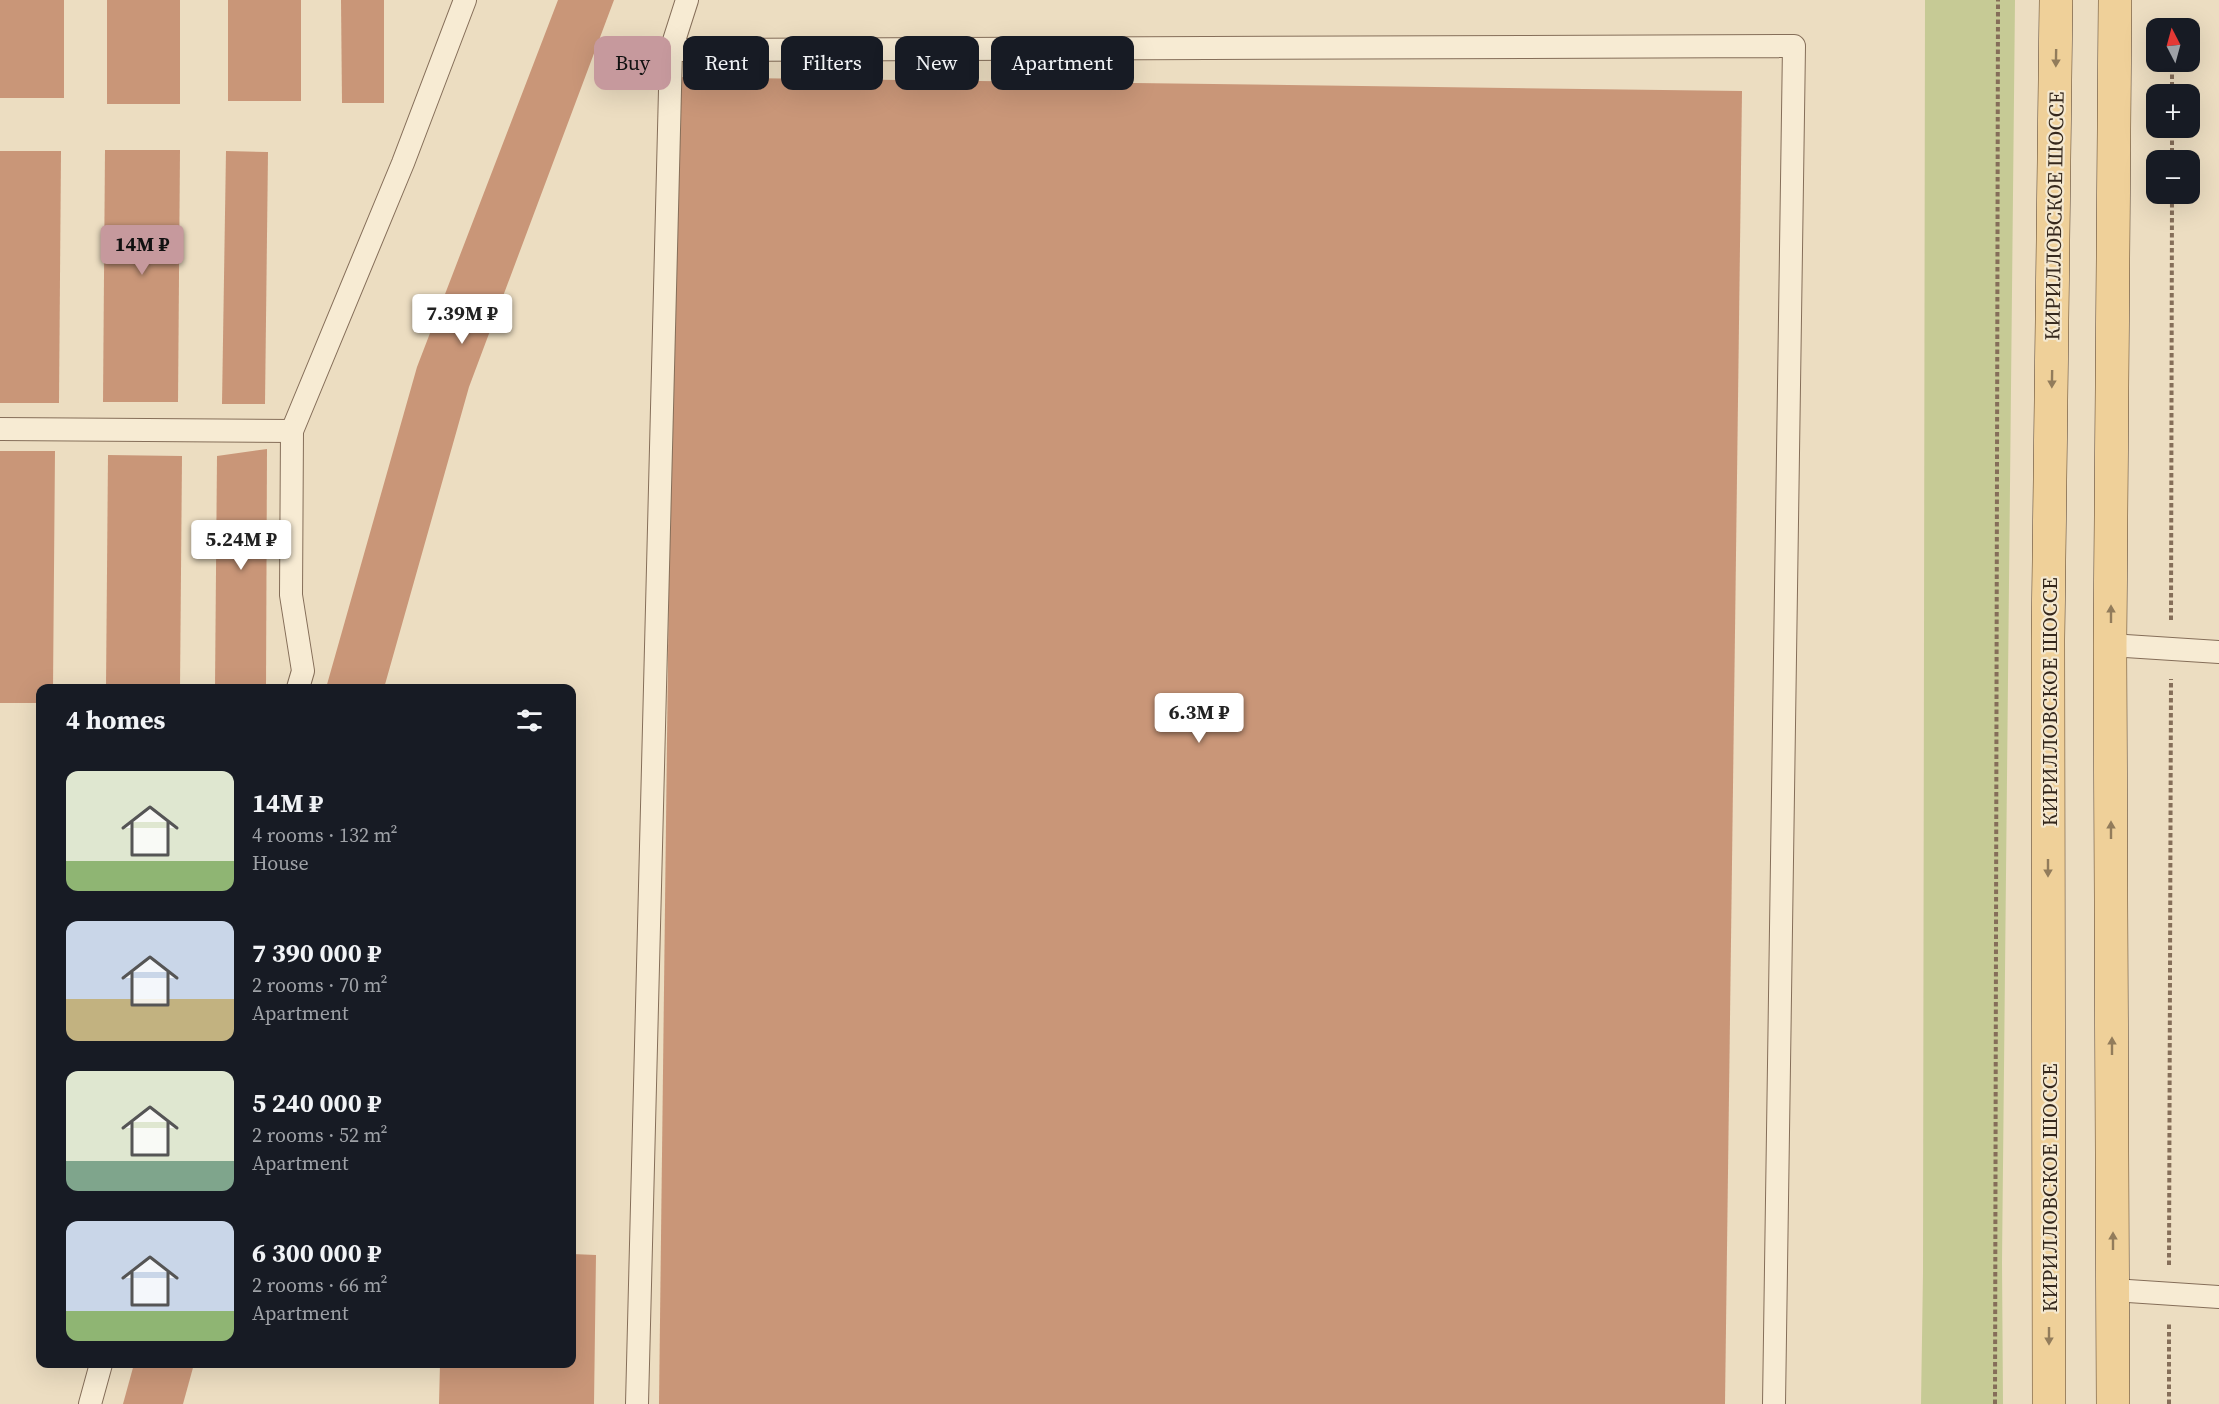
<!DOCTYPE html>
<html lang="en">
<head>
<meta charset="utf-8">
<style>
	body { margin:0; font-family:"Source Serif 4",serif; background:#20242c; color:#f1f3f6; height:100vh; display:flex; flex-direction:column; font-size:22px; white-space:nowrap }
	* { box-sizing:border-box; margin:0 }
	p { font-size:20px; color:#9ea1a6 }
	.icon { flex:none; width:33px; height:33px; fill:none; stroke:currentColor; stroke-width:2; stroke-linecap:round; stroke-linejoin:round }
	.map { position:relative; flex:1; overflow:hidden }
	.panel { position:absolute; left:36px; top:684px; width:540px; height:684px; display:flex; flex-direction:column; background:#171b24; border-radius:12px; box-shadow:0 6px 24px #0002 }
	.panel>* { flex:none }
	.guide { position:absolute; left:594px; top:36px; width:570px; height:54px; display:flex; gap:12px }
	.needle { width:39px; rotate:354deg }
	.fabs { position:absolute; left:2146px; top:18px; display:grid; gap:12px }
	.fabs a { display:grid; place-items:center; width:54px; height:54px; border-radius:12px; background:#171b24; box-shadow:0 6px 24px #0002; font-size:30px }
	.price { position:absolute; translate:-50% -51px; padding:0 14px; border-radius:6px; background:#fff; color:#222; font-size:20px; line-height:39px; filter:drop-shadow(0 2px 3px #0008) }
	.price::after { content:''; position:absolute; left:50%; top:36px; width:18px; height:14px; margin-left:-9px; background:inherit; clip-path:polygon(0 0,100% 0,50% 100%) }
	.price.selected { background:#c6999d; color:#111 }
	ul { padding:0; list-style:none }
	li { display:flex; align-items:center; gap:18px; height:150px; padding:0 30px }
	li span { display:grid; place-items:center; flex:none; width:168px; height:120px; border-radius:12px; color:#555 }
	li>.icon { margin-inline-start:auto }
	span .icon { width:72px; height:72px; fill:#fffc; stroke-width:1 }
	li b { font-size:26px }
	h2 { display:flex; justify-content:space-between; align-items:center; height:72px; padding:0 30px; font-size:26px }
	.pill { padding:0 21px; border-radius:12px; background:#171b24; box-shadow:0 6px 24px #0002; font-size:21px; line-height:54px }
	.pill.selected { background:#c6999d; color:#111 }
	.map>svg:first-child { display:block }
</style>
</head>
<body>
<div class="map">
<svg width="2219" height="1404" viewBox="0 0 2219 1404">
	<rect width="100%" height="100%" fill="#ecddc1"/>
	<!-- green -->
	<polygon fill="#c6ca95" points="1925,0 2015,0 2002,1263 2003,1404 1921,1404 1923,1273"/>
	<!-- building -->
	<g fill="#c99678">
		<rect x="0" y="0" width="64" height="98"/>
		<rect x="107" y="0" width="73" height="104"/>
		<rect x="228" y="0" width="73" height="101"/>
		<polygon points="341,0 384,0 384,103 342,103"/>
		<polygon points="558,0 614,0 469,387 384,688 326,688 417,367"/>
		<polygon points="675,77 1742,91 1725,1404 659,1404"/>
		<polygon points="105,150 180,150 178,402 103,402"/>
		<polygon points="0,151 61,151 59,403 0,403"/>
		<polygon points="226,151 268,152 265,404 222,404"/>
		<polygon points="267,449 266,688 215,688 217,456"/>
		<polygon points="0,451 55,451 53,688 40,688 40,703 0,703"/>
		<polygon points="108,455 182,456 180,688 106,688"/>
		<polygon points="572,1254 596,1255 594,1404 439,1404 440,1364 572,1364"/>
		<polygon points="134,1364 194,1364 183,1404 123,1404"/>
	</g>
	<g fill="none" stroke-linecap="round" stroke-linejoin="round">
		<defs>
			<g id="service">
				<polyline points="671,50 1794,46 1774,1404"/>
				<polyline points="0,429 292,431 403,163 465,0"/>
				<polyline points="292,431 291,595 303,671 298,688"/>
				<polyline points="2110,645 2219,652"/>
				<polyline points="2113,1290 2219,1297"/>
				<polyline points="90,1404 101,1364"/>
				<polyline points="637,1404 671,50 687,0"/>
			</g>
			<g id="primary">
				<polyline points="2049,1404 2048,640 2056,0"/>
				<polyline points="2113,1404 2110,645 2115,0"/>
			</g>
		</defs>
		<!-- service casing -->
		<use href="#service" stroke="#856e59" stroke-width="24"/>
		<!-- primary casing -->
		<use href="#primary" stroke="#523d2d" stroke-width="34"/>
		<!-- path -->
		<g stroke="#856e59" stroke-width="4" stroke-dasharray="4.5 3" stroke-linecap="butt">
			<polyline points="2172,94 2172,62"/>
			<polyline points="2172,160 2172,128"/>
			<polyline points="2171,620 2172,194"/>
			<polyline points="2169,1265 2171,679"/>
			<polyline points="1995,1404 1998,0"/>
			<polyline points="2169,1404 2169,1324"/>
		</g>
		<!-- service -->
		<use href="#service" stroke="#f7ebd3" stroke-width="22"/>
		<!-- primary -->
		<use href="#primary" stroke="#efd099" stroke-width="33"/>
	</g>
	<!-- one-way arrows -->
	<defs><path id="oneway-solid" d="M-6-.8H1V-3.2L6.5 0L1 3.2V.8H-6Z" transform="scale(1.5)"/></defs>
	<g fill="#927c5b">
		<use href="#oneway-solid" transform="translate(2056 58) rotate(91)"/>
		<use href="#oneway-solid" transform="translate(2052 379) rotate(91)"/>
		<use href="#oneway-solid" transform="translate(2111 614) rotate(-90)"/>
		<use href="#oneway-solid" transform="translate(2111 830) rotate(-90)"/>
		<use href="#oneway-solid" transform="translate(2048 868) rotate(90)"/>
		<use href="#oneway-solid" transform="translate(2112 1046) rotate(-90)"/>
		<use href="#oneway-solid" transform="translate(2113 1241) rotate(-90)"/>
		<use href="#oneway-solid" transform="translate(2049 1336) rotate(90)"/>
	</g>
	<g text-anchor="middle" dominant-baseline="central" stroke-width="4.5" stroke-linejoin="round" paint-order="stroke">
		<!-- street labels -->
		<g font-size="21" fill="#35281d" stroke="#f4e8d0">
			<text transform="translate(2054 216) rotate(-89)">КИРИЛЛОВСКОЕ ШОССЕ</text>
			<text transform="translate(2049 702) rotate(-90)">КИРИЛЛОВСКОЕ ШОССЕ</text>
			<text transform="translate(2049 1188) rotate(-90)">КИРИЛЛОВСКОЕ ШОССЕ</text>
		</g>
	</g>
</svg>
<div class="fabs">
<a><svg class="needle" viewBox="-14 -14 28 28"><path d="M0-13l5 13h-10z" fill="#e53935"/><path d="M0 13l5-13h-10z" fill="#9ea1a6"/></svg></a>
<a>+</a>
<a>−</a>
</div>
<b class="price selected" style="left:142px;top:276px">14M ₽</b>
<b class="price" style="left:462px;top:345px">7.39M ₽</b>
<b class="price" style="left:241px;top:571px">5.24M ₽</b>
<b class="price" style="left:1199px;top:744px">6.3M ₽</b>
<div class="guide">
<a class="pill selected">Buy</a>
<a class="pill">Rent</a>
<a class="pill">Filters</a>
<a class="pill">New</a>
<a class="pill">Apartment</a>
</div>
<section class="panel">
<h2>4 homes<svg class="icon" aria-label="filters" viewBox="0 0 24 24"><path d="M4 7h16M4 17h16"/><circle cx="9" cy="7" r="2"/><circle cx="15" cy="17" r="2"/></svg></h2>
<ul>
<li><span style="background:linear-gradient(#dfe7d0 75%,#8fb573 0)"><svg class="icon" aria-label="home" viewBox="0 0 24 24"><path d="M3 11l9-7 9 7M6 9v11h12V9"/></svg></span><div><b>14M ₽</b><p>4 rooms · 132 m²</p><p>House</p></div></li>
<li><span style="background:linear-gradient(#c9d6e8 65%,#c2b280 0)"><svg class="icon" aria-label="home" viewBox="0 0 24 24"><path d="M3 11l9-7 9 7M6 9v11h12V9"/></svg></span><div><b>7 390 000 ₽</b><p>2 rooms · 70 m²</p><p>Apartment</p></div></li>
<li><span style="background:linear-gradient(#dfe7d0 75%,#7fa58c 0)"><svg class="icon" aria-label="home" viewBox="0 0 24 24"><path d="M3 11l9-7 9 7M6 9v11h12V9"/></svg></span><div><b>5 240 000 ₽</b><p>2 rooms · 52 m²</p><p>Apartment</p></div></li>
<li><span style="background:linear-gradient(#c9d6e8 75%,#8fb573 0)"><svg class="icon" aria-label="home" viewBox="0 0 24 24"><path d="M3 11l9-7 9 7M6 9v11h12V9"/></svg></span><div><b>6 300 000 ₽</b><p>2 rooms · 66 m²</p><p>Apartment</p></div></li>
</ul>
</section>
</div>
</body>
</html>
